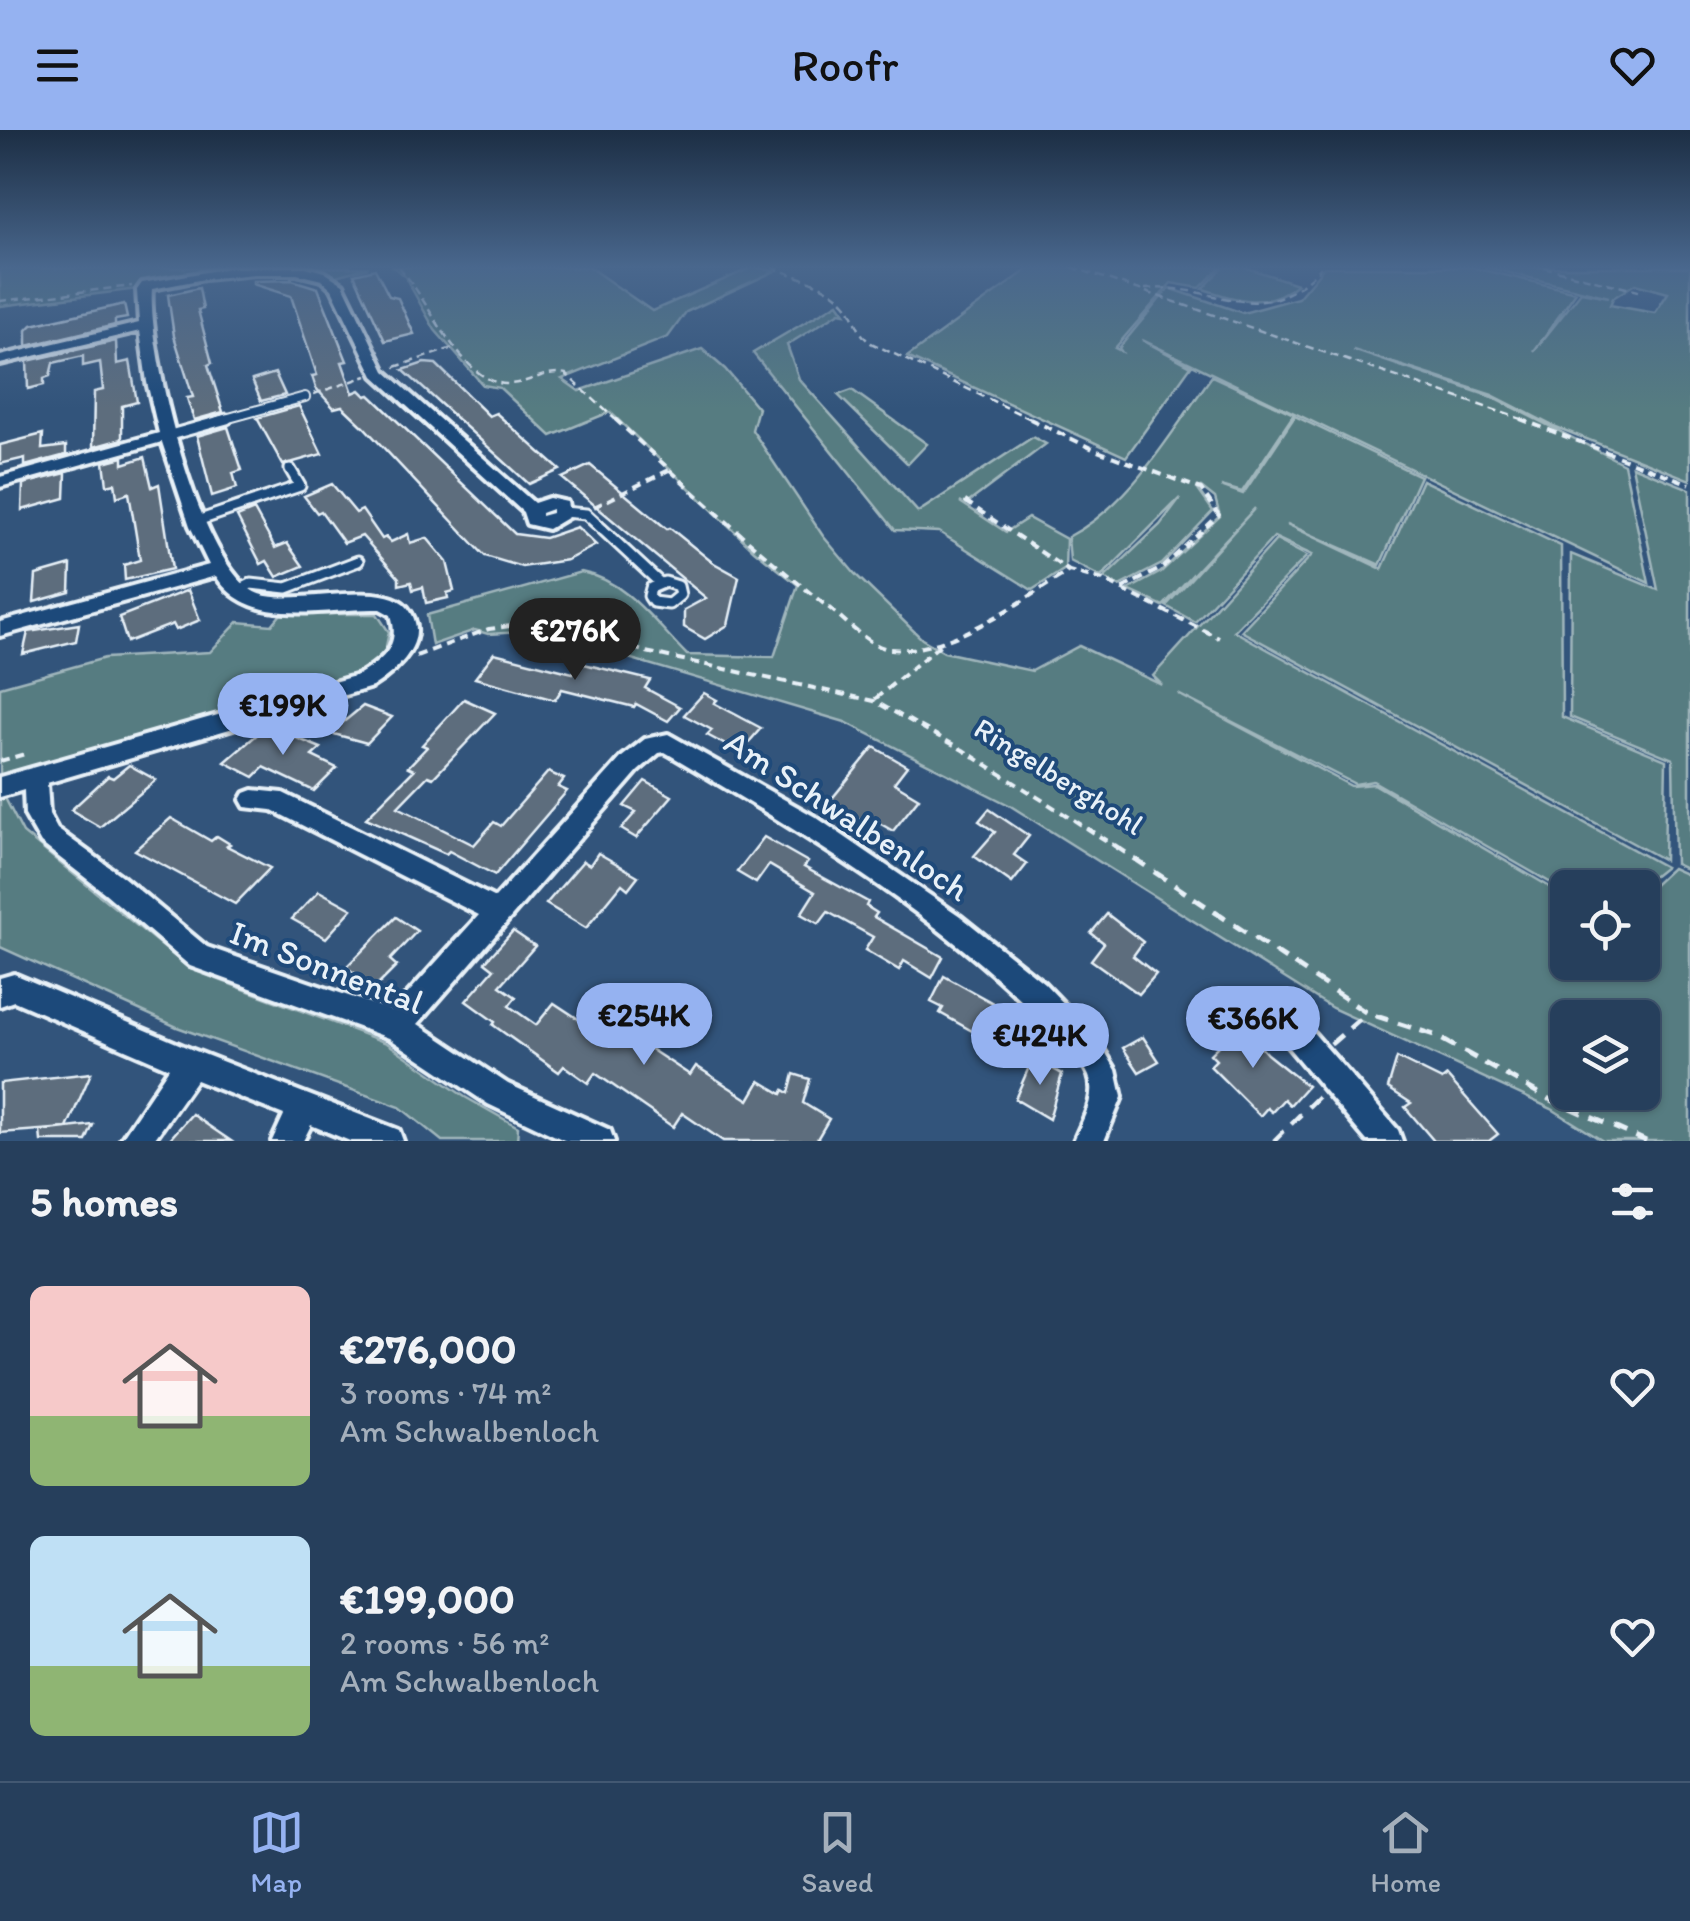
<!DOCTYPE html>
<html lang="en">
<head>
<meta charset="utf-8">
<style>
	body { margin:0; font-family:Itim,sans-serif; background:#324a65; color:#f1f3f6; height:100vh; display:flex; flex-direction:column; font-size:38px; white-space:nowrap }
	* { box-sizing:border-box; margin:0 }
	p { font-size:32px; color:#a4afbb }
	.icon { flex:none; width:55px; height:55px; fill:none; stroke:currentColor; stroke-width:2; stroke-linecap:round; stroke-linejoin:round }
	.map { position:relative; height:1011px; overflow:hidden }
	.details { display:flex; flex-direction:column; background:#263f5c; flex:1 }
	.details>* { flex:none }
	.buttons { position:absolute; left:1550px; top:740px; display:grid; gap:20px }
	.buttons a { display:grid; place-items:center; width:110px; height:110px; border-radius:15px; background:#263f5c; box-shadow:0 2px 8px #0004,0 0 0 2px #425872; font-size:50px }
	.price { position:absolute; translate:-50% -85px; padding:0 22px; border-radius:35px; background:#95b2f1; color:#111; font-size:32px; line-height:65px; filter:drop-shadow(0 2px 5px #0008) }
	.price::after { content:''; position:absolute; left:50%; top:60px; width:30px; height:22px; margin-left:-15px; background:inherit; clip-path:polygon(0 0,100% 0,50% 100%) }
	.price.on { background:#222; color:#fff }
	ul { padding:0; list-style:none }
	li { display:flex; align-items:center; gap:30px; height:250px; padding:0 30px }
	li span { display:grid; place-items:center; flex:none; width:280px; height:200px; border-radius:15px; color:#555 }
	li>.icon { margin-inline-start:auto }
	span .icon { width:120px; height:120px; fill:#fffc; stroke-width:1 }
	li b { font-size:42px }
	h2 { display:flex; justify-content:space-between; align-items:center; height:120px; padding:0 30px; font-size:42px }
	header { display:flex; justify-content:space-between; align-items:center; height:130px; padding:0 30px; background:#95b2f1; color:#111; font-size:45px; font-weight:600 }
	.dock { display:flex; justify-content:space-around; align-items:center; height:140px; border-top:2px solid #425872; background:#263f5c; font-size:28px; color:#a4afbb }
	.dock a { display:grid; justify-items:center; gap:5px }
	.dock .on { color:#95b2f1 }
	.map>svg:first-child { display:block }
</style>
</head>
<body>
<header><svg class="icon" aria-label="menu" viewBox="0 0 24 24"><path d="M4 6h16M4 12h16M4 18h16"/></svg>Roofr<svg class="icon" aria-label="heart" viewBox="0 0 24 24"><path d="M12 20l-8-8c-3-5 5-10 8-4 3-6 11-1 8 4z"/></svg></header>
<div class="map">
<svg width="1690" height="1011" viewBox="0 0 1690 1011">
	<rect width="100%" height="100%" fill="#32547b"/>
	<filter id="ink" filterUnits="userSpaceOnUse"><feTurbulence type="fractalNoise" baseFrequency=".01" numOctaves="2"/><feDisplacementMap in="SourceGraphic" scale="20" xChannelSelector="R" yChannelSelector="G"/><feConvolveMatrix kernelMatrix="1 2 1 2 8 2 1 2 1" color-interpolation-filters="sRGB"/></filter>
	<g filter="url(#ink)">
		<!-- green -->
		<g fill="#577b81" stroke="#a0b6bc" stroke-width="2.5" fill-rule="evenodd">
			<polygon points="369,137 321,150 267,143 0,176 0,138"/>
			<path d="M589,137L652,181L753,137L775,141L686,182L668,207L562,249L579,261L702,219L725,239L758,278L752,300L823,406L855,444L922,509L944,522L1032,541L1079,516L1162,555L1153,546L1276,410L1307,426L1234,501L1665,737L1640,757L1568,758L1567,762L1373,651L1355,654L1178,564L1351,656L1374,654L1567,767L1568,832H1642L1643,765L1672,738L1690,746V1011H1603L1552,979L1332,878L1009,675L845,592L537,501L488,504L475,500L432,515L427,485L581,442C626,450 656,494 687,525L774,527L798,455L754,420L610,282L551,306L500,258L483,255L435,200L404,145L393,137ZM1568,888H1642V962H1568Z"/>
			<path d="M1031,137H1220L1200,158L1171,153L1115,218L1121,221L1119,218L1169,158L1243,183L1298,168L1324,137H1471L1576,162L1534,221L1581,162L1609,167L1485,137H1690V350L1551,295L1492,265L1353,220L1492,267L1624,334L1649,453L1142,210L1191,236L1126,327L907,227ZM1635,154L1668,163L1655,183L1610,175L1613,168Z"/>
			<path d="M1223,137H1244L1297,154C1267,180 1237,170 1203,159Z"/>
			<polygon points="838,173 845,183 840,182 787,215 799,249 918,382 1033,307 1046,314 965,375 960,372 1006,402 1028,388 1066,409 1065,439 1032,460 939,402 895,400 753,223"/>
			<path d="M1212,246L1294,284L1242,362L1221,356L1243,364L1295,286L1420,346L1380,435L1287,394L1382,439L1422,350L1561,416L1562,587L1666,630L1664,730L1241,501L1312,425L1274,407L1195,492L1166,476L1255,378L1163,476L1128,460L1161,442L1220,386L1215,368L1201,357L1198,360L1213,381L1162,434L1119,456L1104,448L1160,395L1180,368L1101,447L1070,431L1068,407C1132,374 1171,302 1212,246Z"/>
			<polygon points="852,260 927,314 908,334 838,265"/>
			<polygon points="1632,336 1690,359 1690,741 1675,734 1673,629 1570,587 1571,424 1658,460"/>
			<polygon points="281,484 377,484 389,502 385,521 363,543 0,649 0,557 105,528 210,522 238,492 272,495"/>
			<polygon points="0,668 5,668 23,703 190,839 387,913 465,967 518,997 517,1011 442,1011 400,977 177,897 0,817"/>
		</g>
		<!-- building -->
		<g fill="#5d6d7d" stroke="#e8f1f8" stroke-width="2.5">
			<polygon points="375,139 389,166 398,168 414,204 385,211 354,144"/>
			<polygon points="292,150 318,158 347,231 342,232 353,263 360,260 366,266 370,265 515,404 545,408 577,397 596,415 567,430 522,437 485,426 364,297 342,276 334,278 316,258 312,246 317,245 291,166 253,154 253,151"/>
			<polygon points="199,158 203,179 198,180 212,233 208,235 223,282 194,290 187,268 193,267 174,206 168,165"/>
			<polygon points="124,174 127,188 115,190 115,195 27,216 27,200 32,195"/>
			<polygon points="116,211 117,234 130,231 137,272 122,276 122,309 93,317 94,262 103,260 100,232 83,236 83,226 53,233 50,246 44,248 44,255 28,259 27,231"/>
			<polygon points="424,233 436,234 489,286 496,283 560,340 529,354 403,240"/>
			<polygon points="275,243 285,265 261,271 252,250"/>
			<polygon points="299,276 322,324 283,335 257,288"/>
			<polygon points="228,297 242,340 233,343 237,358 212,366 197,306"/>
			<polygon points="43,304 42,319 66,316 66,325 25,336 25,328 0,334 0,315"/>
			<polygon points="123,327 123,334 145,327 152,357 159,354 172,439 125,450 124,435 140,430 135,399 129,363 117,367 115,353 107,355 104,332"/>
			<polygon points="590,335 667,399 670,398 712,432 739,447 728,495 705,509 684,497 684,480 706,468 562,348"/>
			<polygon points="66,343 65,368 22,380 23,354"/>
			<polygon points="332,354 356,383 362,380 382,409 386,407 391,412 408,404 410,413 427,408 447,432 454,461 447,463 448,468 426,473 423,457 413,460 411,452 399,455 399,448 362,406 344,413 321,381 317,383 304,366"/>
			<polygon points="254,380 275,418 287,413 303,436 277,447 267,431 261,434 237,387"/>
			<polygon points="71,435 70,462 34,472 36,445"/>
			<polygon points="188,460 200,490 176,500 173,494 127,512 119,487"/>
			<polygon points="79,494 76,511 23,524 28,502"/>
			<polygon points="494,523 573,543 580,533 650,550 645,558 680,577 668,591 636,574 634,577 562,559 555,570 475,548"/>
			<polygon points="704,563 717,570 714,573 761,598 743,619 736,615 733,619 707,605 712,600 684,585"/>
			<polygon points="464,569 495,583 433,648 428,646 398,677 474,715 494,692 501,696 548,642 564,649 558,657 567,661 495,745 449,721 446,724 366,688 414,640 408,637 427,617 422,615"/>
			<polygon points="363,576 392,587 367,613 330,603"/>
			<polygon points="267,596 321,618 312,626 337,638 314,661 264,637 254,647 225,632"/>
			<polygon points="874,617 907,636 894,653 919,668 893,701 867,686 863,691 830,671"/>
			<polygon points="129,635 156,650 100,697 71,680 108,646 113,648"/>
			<polygon points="645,651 672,666 636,708 621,699 636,682 624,676"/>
			<polygon points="989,679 1029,706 1014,725 1027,734 1012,753 974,726 995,702 979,691"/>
			<polygon points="171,688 211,711 217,706 230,714 227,716 270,738 235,774 135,720"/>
			<polygon points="764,707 808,732 804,737 868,772 866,776 877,783 874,787 943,827 932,848 904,831 899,840 865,820 873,807 828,782 819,794 801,784 815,762 769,735 756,753 737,742"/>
			<polygon points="598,723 638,746 628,759 622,754 586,798 546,774 583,731 590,735"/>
			<polygon points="319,761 352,779 326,808 292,789"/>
			<polygon points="1107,784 1143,812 1133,826 1156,844 1139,864 1091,830 1104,813 1091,803"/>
			<polygon points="396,787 417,801 390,830 397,836 375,858 346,837"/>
			<polygon points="513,801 535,816 500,856 516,867 509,876 536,895 554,873 612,911 620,899 690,945 696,936 749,970 760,951 782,964 784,960 789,963 794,944 810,949 803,973 829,989 816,1011 723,1011 682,983 673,997 595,943 588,953 564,936 559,942 493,895 495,892 466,871 494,839 485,832"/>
			<polygon points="944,846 1022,889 1012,910 988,896 983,907 940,883 943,878 931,872"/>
			<polygon points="1235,888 1267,924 1307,956 1290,975 1284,969 1272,982 1267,978 1260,986 1210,936 1216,930 1210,924 1222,912 1216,906"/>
			<polygon points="1143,907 1159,931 1139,942 1123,918"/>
			<polygon points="1033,928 1062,944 1049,989 1015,969"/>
			<polygon points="1397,928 1442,950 1447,946 1498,1004 1489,1011 1434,1011 1405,977 1411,973 1388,958"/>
			<polygon points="91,943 67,998 0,1003 0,953"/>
			<polygon points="192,984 206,994 231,1011 168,1011"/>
			<polygon points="93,995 86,1011 41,1011 40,1001"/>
		</g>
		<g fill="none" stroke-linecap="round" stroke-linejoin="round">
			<defs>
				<polyline id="lane-far1" points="218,291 305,267"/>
				<g id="lane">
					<polyline points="170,305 227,289"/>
					<polyline points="563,382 586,384 660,453"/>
					<polyline points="197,391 300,356 290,339"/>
					<polygon points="665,452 678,456 680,465 669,474 653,472 649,466 651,458"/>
					<polyline points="237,461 251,454 287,458 358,431"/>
				</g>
				<g id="street">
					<path d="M306,137L324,142L343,154L385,241L534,373L549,368L567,372L570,386L548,399L527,394L523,382L374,246L332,159L322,150L297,144H254L204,149L152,159C147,217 199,442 259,464C296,477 382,448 407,477C433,509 397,541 372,557L47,653L49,684L57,699L123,747L207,817L392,881L479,785L272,680L245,677L241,670L245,663L253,660L283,663L495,768L622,627L645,609L668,604L817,688L960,786L1044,853L1096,907L1116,940L1122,967L1104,1011H1074C1082,991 1097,968 1089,946C1082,928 1063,913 1050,899C941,785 800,702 665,622L659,623L638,641L418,894L508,954L610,1000L614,1011H566L488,974L389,908L190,836L105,763L41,713L25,685L24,660L0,667V647L358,545C383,530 401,516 391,485L380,479C326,477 251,501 216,446L0,506V492L209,435L190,396L162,312L0,357V347L159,303L147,252L140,201L0,234V226L139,193L137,160L142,153L229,138ZM552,379V383L541,386V383Z"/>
					<polygon points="14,844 193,920 399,1000 403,1011 350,1011 311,995 303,1011 272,1011 284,985 196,950 153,1011 120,1011 169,938 14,871 0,876 0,848"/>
					<polygon points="1294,888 1304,892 1398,1000 1402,1011 1367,1011 1284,912 1280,902 1284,892"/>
				</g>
			</defs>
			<!-- lane-far1 casing -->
			<use href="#lane-far1" stroke="#e8f1f8" stroke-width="12"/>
			<!-- lane casing -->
			<use href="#lane" stroke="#e8f1f8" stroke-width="15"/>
			<!-- street casing -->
			<use href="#street" stroke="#e8f1f8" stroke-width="8"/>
			<!-- path-far2 -->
			<g stroke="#e8f1f8" stroke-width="2.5" stroke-dasharray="8 5" stroke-linecap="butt">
				<path d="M399,137C428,168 460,251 506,254C527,255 546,239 566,244L617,291"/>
				<path d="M772,137C795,147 827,153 845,173C857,186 855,202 871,213L1035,291"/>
				<polyline points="1072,137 1527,291"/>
				<polyline points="1544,137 1638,161"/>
				<path d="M1145,159C1221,152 1258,204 1321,137"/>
				<polyline points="0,171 132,156"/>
				<polyline points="395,237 456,217"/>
				<polyline points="314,264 367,246"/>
			</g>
			<!-- path-far1 -->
			<g stroke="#e8f1f8" stroke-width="4" stroke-dasharray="9 6" stroke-linecap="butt">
				<path d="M615,289C686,355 756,421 833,481C848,493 870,517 890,519C949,525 1021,471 1069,441L1103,450L1219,508"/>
				<polyline points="1030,289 1095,320 1201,359 1219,385 1162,438 1121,459"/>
				<polyline points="1520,289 1690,354"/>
				<polyline points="965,371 1069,441"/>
				<polyline points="594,377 669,340"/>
				<polyline points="416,526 489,499 533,493 558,495 646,522 874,571 963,620 1118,718"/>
				<polyline points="875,569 941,514"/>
				<polyline points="0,631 25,624"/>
			</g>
			<!-- path -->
			<g stroke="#e8f1f8" stroke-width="5" stroke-dasharray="14 10" stroke-linecap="butt">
				<polyline points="1114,715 1367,883 1434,905 1549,969 1646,1011"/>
				<polyline points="1331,914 1367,883"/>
				<polyline points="1274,1011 1320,965"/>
			</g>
			<!-- lane-far1 -->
			<use href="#lane-far1" stroke="#1f4a7a" stroke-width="8"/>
			<!-- lane -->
			<use href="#lane" stroke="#1f4a7a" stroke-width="9"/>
			<!-- street -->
			<use href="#street" fill="#1f4a7a" fill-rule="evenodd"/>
		</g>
	</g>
	<!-- sky -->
	<linearGradient id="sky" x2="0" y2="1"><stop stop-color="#1c2e44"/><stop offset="0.49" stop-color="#49678d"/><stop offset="1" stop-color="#49678d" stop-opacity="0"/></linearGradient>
	<rect width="1690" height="279" fill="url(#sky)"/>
	<g text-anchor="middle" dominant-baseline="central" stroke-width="8" stroke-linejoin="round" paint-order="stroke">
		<!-- street labels -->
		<g font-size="30" fill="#e8f1f8" stroke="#1f4a7a">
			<text transform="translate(1059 646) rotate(32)">Ringelberghohl</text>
		</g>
		<!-- near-street labels -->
		<g font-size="35" fill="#e8f1f8" stroke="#1f4a7a">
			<text transform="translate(847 685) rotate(33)">Am Schwalbenloch</text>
			<text transform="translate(327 837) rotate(21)">Im Sonnental</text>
		</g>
	</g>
</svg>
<div class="buttons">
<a><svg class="icon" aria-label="locate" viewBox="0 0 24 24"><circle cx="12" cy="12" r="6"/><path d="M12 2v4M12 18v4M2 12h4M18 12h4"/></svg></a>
<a><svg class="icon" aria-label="layers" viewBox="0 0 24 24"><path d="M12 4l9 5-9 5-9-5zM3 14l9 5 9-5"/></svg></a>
</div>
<b class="price on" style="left:575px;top:553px">€276K</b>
<b class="price" style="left:283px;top:628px">€199K</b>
<b class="price" style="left:644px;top:938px">€254K</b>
<b class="price" style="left:1253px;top:941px">€366K</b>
<b class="price" style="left:1040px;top:958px">€424K</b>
</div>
<section class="details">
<h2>5 homes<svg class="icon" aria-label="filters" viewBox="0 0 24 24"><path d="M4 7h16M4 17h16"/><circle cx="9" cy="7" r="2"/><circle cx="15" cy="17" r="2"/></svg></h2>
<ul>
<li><span style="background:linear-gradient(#f6c9c9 65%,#8fb573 0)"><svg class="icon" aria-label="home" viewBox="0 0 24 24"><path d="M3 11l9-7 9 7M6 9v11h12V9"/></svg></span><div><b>€276,000</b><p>3 rooms · 74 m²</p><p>Am Schwalbenloch</p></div><svg class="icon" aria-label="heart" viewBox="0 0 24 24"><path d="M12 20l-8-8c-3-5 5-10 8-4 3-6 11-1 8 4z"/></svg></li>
<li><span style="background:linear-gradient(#bfe0f5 65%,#8fb573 0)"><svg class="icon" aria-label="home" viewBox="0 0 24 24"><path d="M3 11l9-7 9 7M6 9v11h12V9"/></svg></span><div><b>€199,000</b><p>2 rooms · 56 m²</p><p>Am Schwalbenloch</p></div><svg class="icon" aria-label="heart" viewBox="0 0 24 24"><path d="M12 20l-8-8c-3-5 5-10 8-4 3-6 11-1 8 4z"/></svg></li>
</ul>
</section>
<nav class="dock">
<a class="on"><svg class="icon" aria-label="map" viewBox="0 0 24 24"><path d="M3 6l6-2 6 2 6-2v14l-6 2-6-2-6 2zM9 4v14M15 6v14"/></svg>Map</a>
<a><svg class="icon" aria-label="saved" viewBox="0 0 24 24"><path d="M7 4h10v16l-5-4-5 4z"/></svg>Saved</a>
<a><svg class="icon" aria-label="home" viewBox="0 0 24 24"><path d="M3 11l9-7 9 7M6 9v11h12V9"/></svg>Home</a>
</nav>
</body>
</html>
